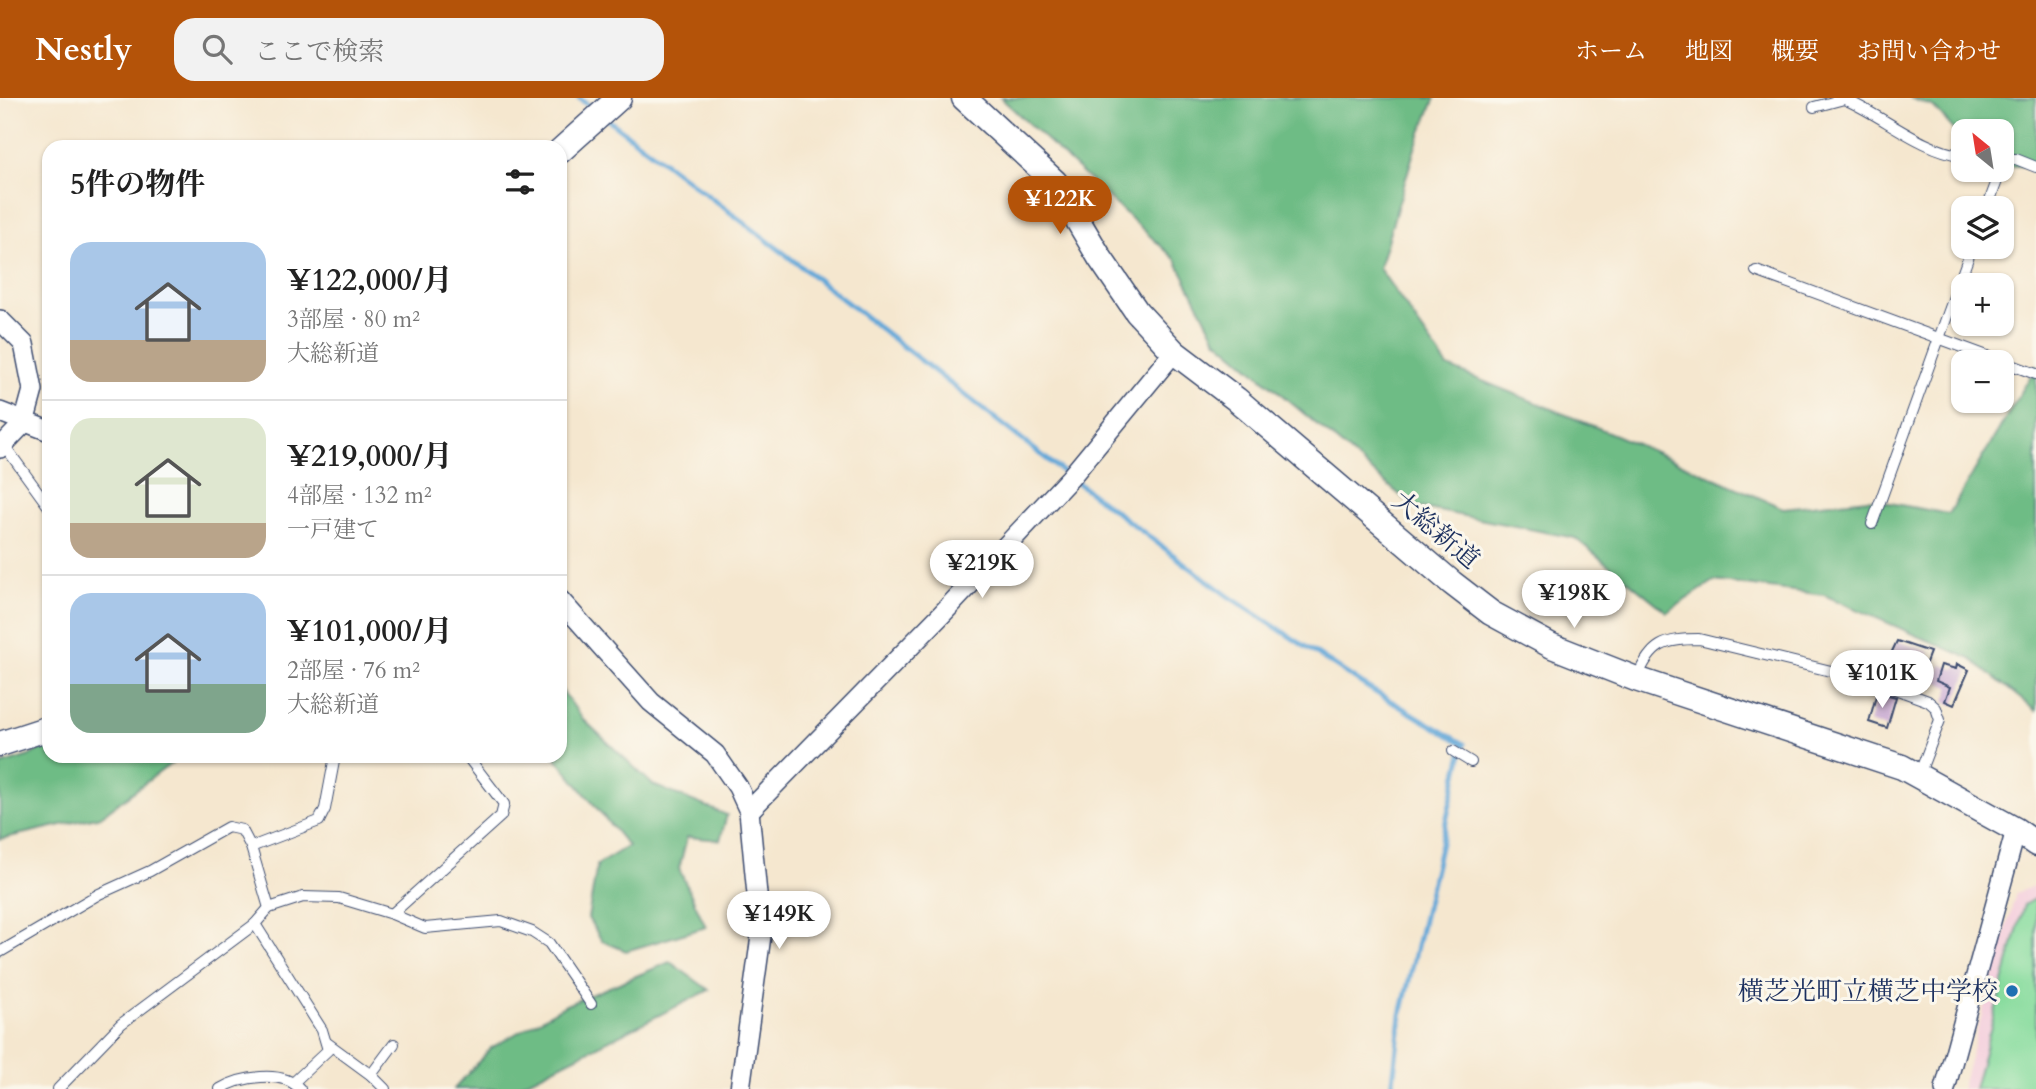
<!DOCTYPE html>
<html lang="ja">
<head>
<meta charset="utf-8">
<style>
	body { margin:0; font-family:Cardo,"Noto Serif JP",serif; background:#f2f2f2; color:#222; height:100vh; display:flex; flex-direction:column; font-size:26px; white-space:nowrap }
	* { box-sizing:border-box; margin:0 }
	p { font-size:23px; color:#767676 }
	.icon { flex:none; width:38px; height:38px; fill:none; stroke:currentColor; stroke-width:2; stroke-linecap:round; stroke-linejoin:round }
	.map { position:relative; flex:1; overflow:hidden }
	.side { position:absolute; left:42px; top:42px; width:525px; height:623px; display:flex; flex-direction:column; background:#fff; border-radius:21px; box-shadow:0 2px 5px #0004 }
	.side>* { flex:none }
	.needle { width:46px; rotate:330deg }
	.fabs { position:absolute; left:1951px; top:21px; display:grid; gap:14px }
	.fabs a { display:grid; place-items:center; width:63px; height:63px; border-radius:14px; background:#fff; box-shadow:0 2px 5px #0004; font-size:35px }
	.price { position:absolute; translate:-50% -60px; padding:0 16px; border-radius:24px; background:#fff; color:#222; font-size:23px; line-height:46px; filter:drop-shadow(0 2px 4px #0008) }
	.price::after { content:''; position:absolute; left:50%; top:42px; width:21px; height:16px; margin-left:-10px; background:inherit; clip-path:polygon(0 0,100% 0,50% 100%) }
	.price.current { background:#b45309; color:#fff }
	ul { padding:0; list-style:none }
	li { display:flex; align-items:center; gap:21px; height:175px; padding:0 28px }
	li+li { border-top:2px solid #e0e0e0 }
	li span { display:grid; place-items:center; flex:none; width:196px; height:140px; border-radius:21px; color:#555 }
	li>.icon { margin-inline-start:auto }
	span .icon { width:84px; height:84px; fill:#fffc; stroke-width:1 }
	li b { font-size:30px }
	h2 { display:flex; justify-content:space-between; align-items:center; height:84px; padding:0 28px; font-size:30px }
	header { display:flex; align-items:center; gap:42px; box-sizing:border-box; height:98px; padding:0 35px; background:#b45309; color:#fff }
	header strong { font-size:33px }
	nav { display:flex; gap:38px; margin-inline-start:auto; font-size:24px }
	.search { width:490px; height:63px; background:#f2f2f2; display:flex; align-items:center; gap:18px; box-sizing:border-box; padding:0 24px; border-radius:21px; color:#767676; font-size:26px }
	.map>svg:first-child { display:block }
</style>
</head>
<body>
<header>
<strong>Nestly</strong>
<div class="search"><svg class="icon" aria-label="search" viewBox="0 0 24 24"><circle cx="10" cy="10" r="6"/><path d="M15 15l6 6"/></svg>ここで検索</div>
<nav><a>ホーム</a><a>地図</a><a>概要</a><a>お問い合わせ</a></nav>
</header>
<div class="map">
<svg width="2036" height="991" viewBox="0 0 2036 991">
	<rect width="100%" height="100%" fill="#fbf7ec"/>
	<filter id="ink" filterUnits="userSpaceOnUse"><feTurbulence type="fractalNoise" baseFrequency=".0143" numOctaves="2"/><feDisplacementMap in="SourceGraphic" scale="14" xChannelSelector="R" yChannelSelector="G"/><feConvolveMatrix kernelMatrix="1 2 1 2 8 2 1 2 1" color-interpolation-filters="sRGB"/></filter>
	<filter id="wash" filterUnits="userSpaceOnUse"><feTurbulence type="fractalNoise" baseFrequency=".00686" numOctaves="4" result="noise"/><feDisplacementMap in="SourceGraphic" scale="28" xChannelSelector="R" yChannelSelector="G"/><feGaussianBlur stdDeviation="1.57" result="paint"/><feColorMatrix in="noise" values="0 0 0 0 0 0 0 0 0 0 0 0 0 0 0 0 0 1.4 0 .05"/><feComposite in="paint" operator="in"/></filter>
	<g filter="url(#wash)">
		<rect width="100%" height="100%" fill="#f5e7cf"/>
		<!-- built -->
		<polygon fill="#f4cfdd" points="2036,787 2036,991 1961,991 2016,795"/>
		<!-- green -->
		<polygon fill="#88dc9e" stroke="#52867e" stroke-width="2" points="2036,800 2036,991 1974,991 2024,807"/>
		<!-- forest -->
		<g fill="#6ebc85" stroke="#447672" stroke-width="2">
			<polygon points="1001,0 1435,0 1416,47 1379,170 1448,269 1618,338 1783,410 1868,401 1949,416 2036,269 2036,613 1971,561 1824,497 1714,483 1667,514 1575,440 1413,408 1216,241 1176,162"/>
			<polygon points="1910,0 2036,0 2036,68 2002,68 2002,33 1964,33 1963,42 1934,9"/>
			<polygon points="560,590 583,621 653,687 727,717 720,742 687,739 679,771 706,829 626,853 602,843 588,820 597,767 628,748 554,658 560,658"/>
			<polygon points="49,646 49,658 181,658 101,718 0,741 0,667 29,658"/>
			<polygon points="670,864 709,892 512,991 454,991 491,950 566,907"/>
		</g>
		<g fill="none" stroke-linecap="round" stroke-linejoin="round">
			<!-- stream -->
			<g stroke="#62a7d8" stroke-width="5">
				<polyline points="579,0 596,13"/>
				<polyline points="607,21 785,156 1067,377"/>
				<polyline points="1075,383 1228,498 1370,591 1464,646 1401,917 1392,991"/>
			</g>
		</g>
		<g id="blocks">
			<!-- building -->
			<g fill="#caaad4">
				<polygon points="1897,543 1930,554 1925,567 1907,563 1904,571 1887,564"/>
				<polygon points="1957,566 1969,572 1954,607 1945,603 1950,589 1936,583 1941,567 1956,571"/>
				<polygon points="1877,594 1896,599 1887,630 1869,624"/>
			</g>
		</g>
	</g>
	<g filter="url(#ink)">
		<use href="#blocks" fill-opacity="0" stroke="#3c4b6f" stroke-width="2"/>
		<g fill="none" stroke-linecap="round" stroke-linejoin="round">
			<defs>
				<g id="service">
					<path d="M1814,9L1844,1C1884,18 1920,52 1964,58"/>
					<polyline points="2002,61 2016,61 2036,69"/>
					<polyline points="1987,110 2001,72"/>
					<polyline points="1756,173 2036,276"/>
					<polyline points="4,347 49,409"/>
					<polyline points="1872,426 1972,149"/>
					<path d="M1637,580C1651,546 1664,541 1699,541L1876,584L1928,603L1936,610L1940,622L1919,677"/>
					<polyline points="1453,653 1471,664"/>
					<polyline points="251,749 319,723 325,711 335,658"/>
					<polyline points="392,816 501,718 504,706 467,658"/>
					<polyline points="255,826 322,932 328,952 294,984"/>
					<polyline points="0,854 99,796 150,773 228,729 242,732 251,749 269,810"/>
					<polyline points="326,944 371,977 385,991"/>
					<polyline points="371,977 394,946"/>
					<polyline points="58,991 121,926 255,826 269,810 303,799 339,800 392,816 425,830 501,823 532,834 549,845 591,906"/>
					<path d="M220,991C240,979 282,971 300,991"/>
				</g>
				<g id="minor">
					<polyline points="0,222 24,246 33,292 24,325 0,350"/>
					<polyline points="0,314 49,333"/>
					<polyline points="560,502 651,604 715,656 738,689 749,713 761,838 740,991"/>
					<polyline points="749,713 941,517 1070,380 1174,254"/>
					<polyline points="1945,991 2016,732"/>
				</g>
				<g id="tertiary">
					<polyline points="964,0 1055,84 1100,160 1137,214 1174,254 1236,301 1452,485 1491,515 1552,548 1636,581 1902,669 2016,732 2036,746"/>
					<polyline points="560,53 619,0"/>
					<polyline points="0,646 49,630"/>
				</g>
			</defs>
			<!-- service casing -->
			<use href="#service" stroke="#3c4b6f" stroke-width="12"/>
			<!-- minor casing -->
			<use href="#minor" stroke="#3c4b6f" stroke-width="22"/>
			<!-- tertiary casing -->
			<use href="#tertiary" stroke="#3c4b6f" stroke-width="27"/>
			<!-- service -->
			<use href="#service" stroke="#fff" stroke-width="10"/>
			<!-- minor -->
			<use href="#minor" stroke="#fff" stroke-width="19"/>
			<!-- tertiary -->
			<use href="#tertiary" stroke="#fff" stroke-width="24"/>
		</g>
	</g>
	<!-- markers -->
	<circle fill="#1f6fb2" stroke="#fbf7ec" stroke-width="2.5" cx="2012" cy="893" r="7"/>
	<g text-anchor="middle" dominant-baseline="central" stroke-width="6" stroke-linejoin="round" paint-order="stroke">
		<!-- street labels -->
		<g font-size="26" fill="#1b2f5e" stroke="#fbf7ec">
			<text transform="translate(1436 432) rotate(40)">大総新道</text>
		</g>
		<!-- poi labels -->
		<g font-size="26" fill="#1b2f5e" stroke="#fbf7ec" text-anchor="end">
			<text x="1998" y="893">横芝光町立横芝中学校</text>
		</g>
	</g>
</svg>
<div class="fabs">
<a><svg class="needle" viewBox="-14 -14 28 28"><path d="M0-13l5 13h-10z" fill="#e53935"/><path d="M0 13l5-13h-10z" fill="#767676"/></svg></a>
<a><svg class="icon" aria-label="layers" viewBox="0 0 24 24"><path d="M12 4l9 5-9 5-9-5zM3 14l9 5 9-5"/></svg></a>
<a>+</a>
<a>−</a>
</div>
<b class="price current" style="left:1060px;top:138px">¥122K</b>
<b class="price" style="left:982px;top:502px">¥219K</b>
<b class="price" style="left:1574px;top:532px">¥198K</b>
<b class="price" style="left:1882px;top:612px">¥101K</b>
<b class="price" style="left:779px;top:853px">¥149K</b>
<section class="side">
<h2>5件の物件<svg class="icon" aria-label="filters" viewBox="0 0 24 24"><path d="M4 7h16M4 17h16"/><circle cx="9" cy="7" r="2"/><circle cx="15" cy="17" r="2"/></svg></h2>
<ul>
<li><span style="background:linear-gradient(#a9c7e8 70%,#b9a48a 0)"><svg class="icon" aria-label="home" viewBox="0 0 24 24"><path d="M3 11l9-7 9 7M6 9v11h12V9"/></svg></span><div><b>¥122,000/月</b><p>3部屋 · 80 m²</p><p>大総新道</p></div></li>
<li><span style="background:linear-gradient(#dfe7d0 75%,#b9a48a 0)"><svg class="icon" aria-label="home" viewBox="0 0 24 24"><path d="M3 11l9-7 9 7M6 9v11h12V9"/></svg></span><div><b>¥219,000/月</b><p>4部屋 · 132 m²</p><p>一戸建て</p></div></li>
<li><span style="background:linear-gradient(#a9c7e8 65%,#7fa58c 0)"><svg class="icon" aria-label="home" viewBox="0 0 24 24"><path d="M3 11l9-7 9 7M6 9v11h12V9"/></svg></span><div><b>¥101,000/月</b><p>2部屋 · 76 m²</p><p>大総新道</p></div></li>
</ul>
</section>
</div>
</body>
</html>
